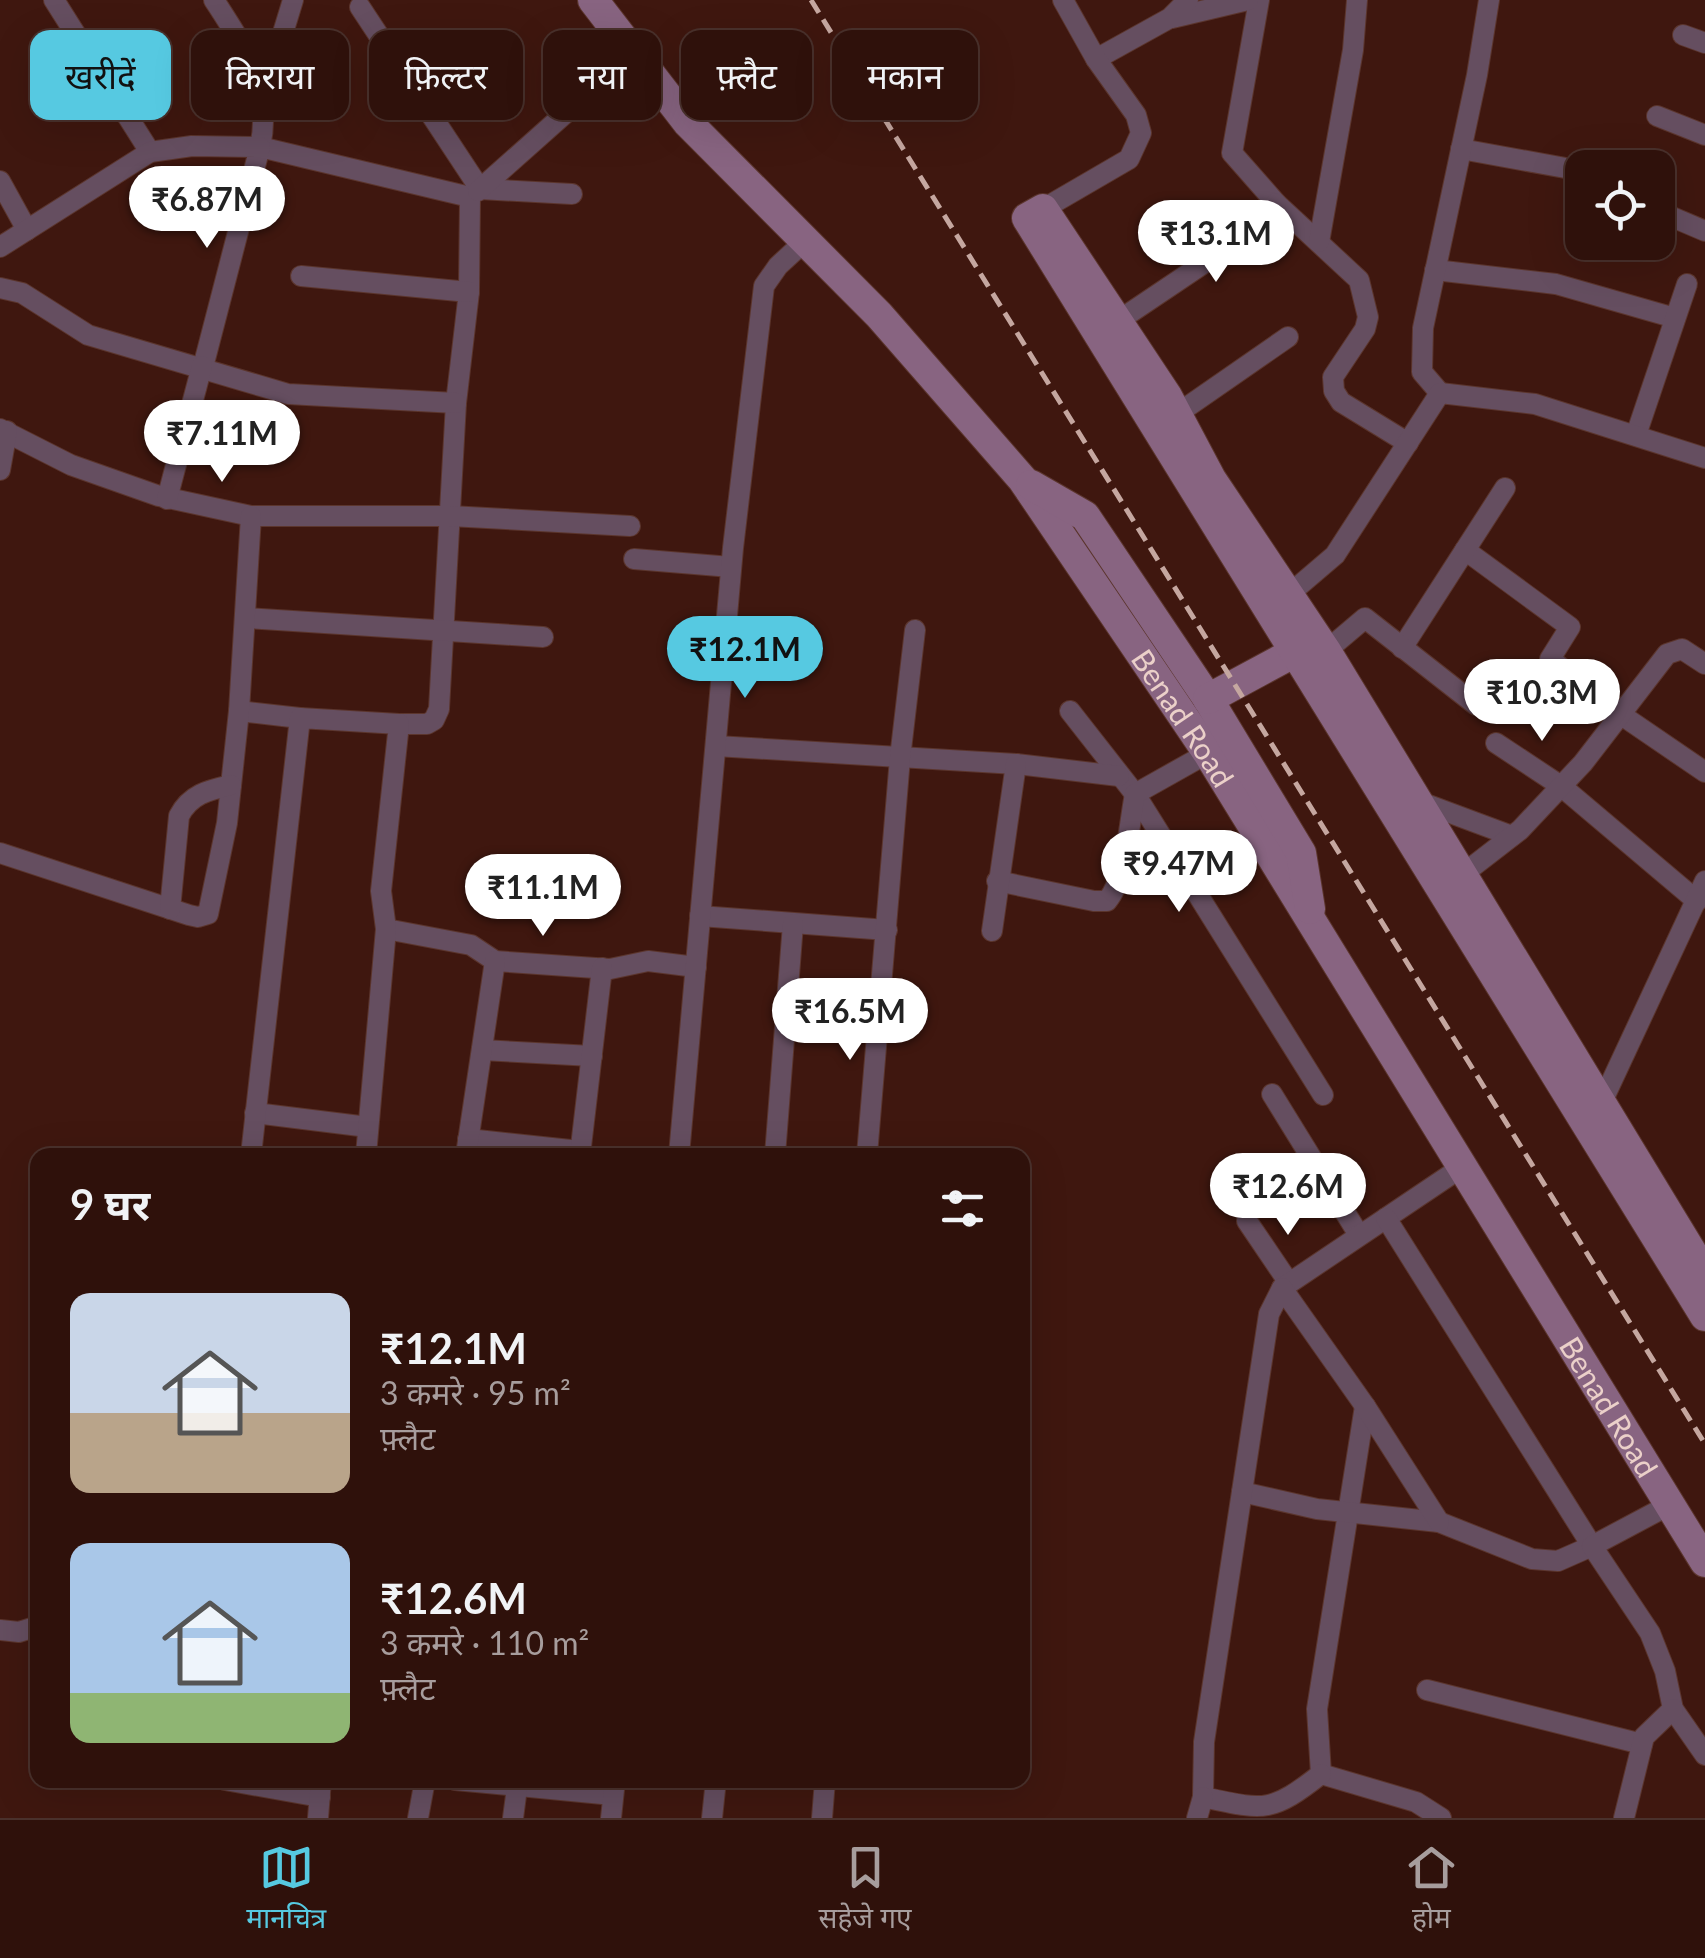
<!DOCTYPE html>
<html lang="hi">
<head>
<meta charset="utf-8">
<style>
	body { margin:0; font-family:Lato,"Noto Sans Devanagari",sans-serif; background:#371a14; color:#f1f3f6; height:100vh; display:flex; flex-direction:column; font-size:38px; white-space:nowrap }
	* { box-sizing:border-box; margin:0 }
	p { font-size:32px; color:#a79d9d }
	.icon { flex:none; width:55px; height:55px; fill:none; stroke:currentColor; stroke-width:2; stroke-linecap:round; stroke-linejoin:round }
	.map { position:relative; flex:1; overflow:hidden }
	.side { position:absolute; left:30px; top:1148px; width:1000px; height:640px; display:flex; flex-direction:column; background:#2f110b; border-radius:20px; box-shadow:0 10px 40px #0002,0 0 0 2px #4a312c }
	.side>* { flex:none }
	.top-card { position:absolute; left:30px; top:30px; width:1000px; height:90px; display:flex; gap:20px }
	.controls { position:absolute; left:1565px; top:150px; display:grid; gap:20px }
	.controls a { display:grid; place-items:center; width:110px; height:110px; border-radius:20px; background:#2f110b; box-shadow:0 10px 40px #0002,0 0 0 2px #4a312c; font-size:50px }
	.price { position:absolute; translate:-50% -85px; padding:0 22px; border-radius:35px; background:#fff; color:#222; font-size:32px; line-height:65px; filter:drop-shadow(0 2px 5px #0008) }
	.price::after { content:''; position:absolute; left:50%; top:60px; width:30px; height:22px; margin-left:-15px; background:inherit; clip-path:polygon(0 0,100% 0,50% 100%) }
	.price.selected { background:#56c9e1; color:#111 }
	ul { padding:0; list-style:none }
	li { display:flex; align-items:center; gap:30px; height:250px; padding:0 40px }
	li span { display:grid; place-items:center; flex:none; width:280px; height:200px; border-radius:20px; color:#555 }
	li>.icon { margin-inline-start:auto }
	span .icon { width:120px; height:120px; fill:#fffc; stroke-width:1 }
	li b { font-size:42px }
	h2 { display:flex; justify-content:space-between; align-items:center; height:120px; padding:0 40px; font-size:42px }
	.chip { padding:0 35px; border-radius:20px; background:#2f110b; box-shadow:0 10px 40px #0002,0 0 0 2px #4a312c; font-size:35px; line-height:90px }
	.chip.selected { background:#56c9e1; color:#111 }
	.menu { display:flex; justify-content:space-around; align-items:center; height:140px; border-top:2px solid #4a312c; background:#2f110b; font-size:28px; color:#a79d9d }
	.menu a { display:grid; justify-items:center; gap:5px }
	.menu .selected { color:#56c9e1 }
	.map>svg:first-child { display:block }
</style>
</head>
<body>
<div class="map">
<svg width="1705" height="1818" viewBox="0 0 1705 1818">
	<rect width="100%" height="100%" fill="#3f170f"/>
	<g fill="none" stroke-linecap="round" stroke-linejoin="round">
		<defs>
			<g id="street">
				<polyline points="54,0 150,152"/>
				<path d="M214,0C245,48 273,88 260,147L470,197L469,292L456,403L439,709L434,720L427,724H399"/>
				<polyline points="1259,0 1232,153 1276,203 1359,280 1368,317 1365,329 1333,377 1334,391 1341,402 1408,443"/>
				<polyline points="360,7 480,189 572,194"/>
				<polyline points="1172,18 1248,0"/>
				<polyline points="1683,35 1705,43"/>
				<polyline points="1096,59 1170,18 1188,0"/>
				<polyline points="264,95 293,0"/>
				<polyline points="1657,116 1705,135"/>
				<polyline points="1461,149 1582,171"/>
				<polyline points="0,181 27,230"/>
				<polyline points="478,191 633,53"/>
				<polyline points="1043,209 1129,159 1141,133 1136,115 1096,59 1063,0"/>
				<polyline points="1658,211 1705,231"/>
				<polyline points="1319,242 1353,50 1357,0"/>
				<polyline points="0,247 150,152 192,146 260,147 203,367"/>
				<polyline points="1435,270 1556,284 1675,318"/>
				<polyline points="301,276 469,292"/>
				<polyline points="0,288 22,293 88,335 288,394 456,403"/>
				<polyline points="1118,321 1240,239 1276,203"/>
				<polyline points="1440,393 1422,372 1423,328 1477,75 1489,0"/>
				<polyline points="1177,414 1288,337"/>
				<polyline points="0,429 71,465 159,496 251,516 450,516 630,526"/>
				<polyline points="1636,435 1687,284"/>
				<polyline points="0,470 7,431"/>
				<polyline points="167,499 202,366"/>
				<polyline points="1465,550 1570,627 1550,659 1620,714 1705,772"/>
				<polyline points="634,559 731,567"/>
				<polyline points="1287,596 1335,555 1440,393 1535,404 1705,458"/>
				<polyline points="247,618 543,637"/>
				<polyline points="1402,648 1505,488"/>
				<polyline points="1326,651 1365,618 1476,705"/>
				<polyline points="239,711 300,718"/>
				<polyline points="1070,711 1135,794 1323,1095"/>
				<polyline points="1496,743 1561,786 1697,901"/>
				<polyline points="716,746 1016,764 1119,776"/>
				<polyline points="1418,801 1512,836"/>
				<polyline points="0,853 189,915 198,917 208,914 227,823 239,711 251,516"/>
				<polyline points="1463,874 1520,830 1583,763 1667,654 1682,649 1705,664"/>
				<path d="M997,881L1094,901H1107C1126,879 1129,824 1135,794L1208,753"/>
				<path d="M170,909L179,816C190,794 209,790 231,785"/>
				<polyline points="700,916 887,930"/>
				<polyline points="386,929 471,945 495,961 610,969 648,961 696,967"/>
				<polyline points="992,931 1016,764"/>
				<polyline points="482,1050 592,1056"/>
				<polyline points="1272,1094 1359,1235"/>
				<polyline points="1595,1108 1601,1104 1705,881"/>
				<polyline points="255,1113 368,1127"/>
				<polyline points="468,1139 580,1151"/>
				<polyline points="251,1155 300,718 399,724 381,891 386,929 366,1155"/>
				<polyline points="466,1155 495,961"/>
				<polyline points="580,1155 602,968"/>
				<polyline points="679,1155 733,548 764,286 778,266 805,241"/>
				<polyline points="775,1155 793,924"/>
				<polyline points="867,1155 900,758 915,630"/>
				<polyline points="1247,1221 1289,1283"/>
				<polyline points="1282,1288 1462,1167"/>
				<polyline points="1365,1406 1317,1709 1321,1774 1416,1802 1441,1818"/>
				<polyline points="1242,1492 1317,1509 1439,1522 1532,1559 1558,1561 1592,1546 1386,1218"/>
				<polyline points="1669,1505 1592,1546 1650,1633 1665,1671 1673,1709 1705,1755"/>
				<polyline points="0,1630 19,1632 38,1626"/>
				<polyline points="1427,1690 1642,1744"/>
				<path d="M1321,1774C1270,1814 1264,1810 1203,1797L1204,1742L1269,1314L1282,1288L1365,1406L1439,1522"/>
				<polyline points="225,1780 320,1797"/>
				<polyline points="455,1780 613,1795"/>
				<polyline points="318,1818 321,1780"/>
				<polyline points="418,1818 425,1780"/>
				<polyline points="513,1818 518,1780"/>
				<polyline points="611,1818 615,1780"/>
				<polyline points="712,1818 716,1780"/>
				<polyline points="822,1818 825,1780"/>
				<polyline points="1197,1818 1203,1797"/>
				<polyline points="1624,1818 1644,1737 1673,1709"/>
			</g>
			<g id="secondary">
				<path id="s1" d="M593,0L688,123L879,315L1023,480L1208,753L1705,1562"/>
				<polyline points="1031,485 1085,516 1208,699 1301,853 1310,909"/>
				<polyline points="1208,699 1295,652"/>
				<polyline points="1705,1274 1326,651 1211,479 1167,396 1043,209 1027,218 1705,1316"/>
			</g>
		</defs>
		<!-- street casing -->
		<use href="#street" stroke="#5b352d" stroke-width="22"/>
		<!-- secondary casing -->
		<use href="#secondary" stroke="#5b352d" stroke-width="32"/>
		<!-- street -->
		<use href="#street" stroke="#654e60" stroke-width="20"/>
		<!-- secondary -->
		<use href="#secondary" stroke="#886481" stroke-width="30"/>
		<!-- rail -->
		<polyline stroke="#c5a7a0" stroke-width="5" stroke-dasharray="15 8" stroke-linecap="butt" points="811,0 1705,1444"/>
	</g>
	<g text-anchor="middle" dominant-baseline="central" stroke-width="10" stroke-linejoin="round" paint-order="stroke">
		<!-- street labels -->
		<g font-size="30" fill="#ebd0c9" stroke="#3f170f">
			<text stroke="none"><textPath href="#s1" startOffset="932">Benad Road</textPath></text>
			<text stroke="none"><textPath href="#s1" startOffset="1742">Benad Road</textPath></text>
		</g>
	</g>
</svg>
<div class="controls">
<a><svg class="icon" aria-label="locate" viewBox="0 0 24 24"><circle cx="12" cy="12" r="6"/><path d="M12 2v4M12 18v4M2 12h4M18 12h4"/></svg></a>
</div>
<b class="price" style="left:207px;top:251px">₹6.87M</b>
<b class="price" style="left:1216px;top:285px">₹13.1M</b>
<b class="price" style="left:222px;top:485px">₹7.11M</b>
<b class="price selected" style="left:745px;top:701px">₹12.1M</b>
<b class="price" style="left:1542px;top:744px">₹10.3M</b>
<b class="price" style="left:1179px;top:915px">₹9.47M</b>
<b class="price" style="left:543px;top:939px">₹11.1M</b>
<b class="price" style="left:850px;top:1063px">₹16.5M</b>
<b class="price" style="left:1288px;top:1238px">₹12.6M</b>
<div class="top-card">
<a class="chip selected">खरीदें</a>
<a class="chip">किराया</a>
<a class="chip">फ़िल्टर</a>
<a class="chip">नया</a>
<a class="chip">फ़्लैट</a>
<a class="chip">मकान</a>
</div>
<section class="side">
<h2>9 घर<svg class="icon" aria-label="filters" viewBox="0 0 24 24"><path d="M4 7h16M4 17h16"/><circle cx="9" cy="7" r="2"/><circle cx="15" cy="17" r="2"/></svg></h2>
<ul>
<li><span style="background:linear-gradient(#c9d6e8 60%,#b9a48a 0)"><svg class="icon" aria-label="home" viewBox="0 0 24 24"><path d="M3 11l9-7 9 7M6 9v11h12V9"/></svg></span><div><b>₹12.1M</b><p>3 कमरे · 95 m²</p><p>फ़्लैट</p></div></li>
<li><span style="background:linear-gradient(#a9c7e8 75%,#8fb573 0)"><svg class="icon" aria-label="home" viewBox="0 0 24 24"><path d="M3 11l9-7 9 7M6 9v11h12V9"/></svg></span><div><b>₹12.6M</b><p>3 कमरे · 110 m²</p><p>फ़्लैट</p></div></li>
</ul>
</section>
</div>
<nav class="menu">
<a class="selected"><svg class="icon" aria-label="map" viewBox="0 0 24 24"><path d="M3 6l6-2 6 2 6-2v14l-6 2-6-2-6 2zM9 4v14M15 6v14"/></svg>मानचित्र</a>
<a><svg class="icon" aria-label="saved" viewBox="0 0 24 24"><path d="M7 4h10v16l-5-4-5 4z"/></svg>सहेजे गए</a>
<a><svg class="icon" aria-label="home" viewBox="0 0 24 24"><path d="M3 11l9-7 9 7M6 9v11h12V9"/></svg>होम</a>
</nav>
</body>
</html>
